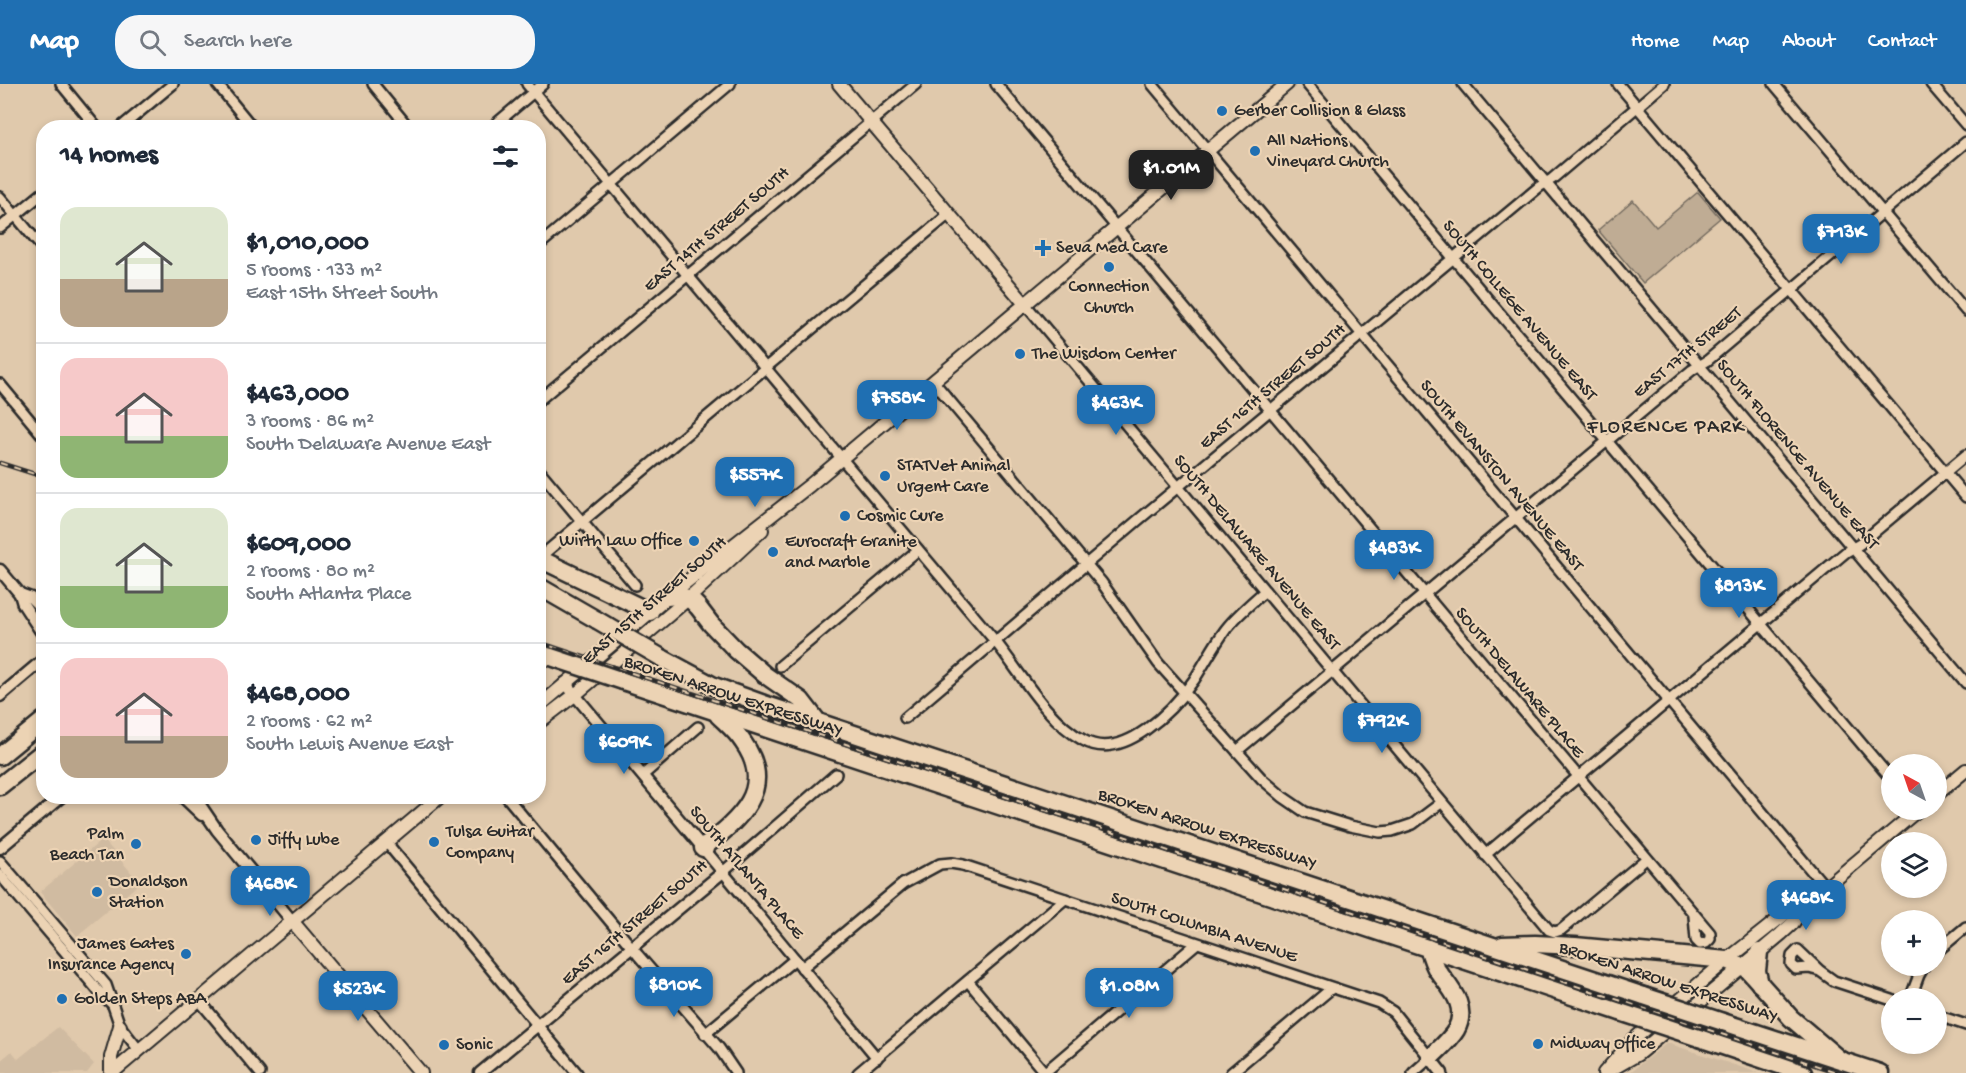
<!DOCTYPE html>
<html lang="en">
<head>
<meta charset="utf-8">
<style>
	body { margin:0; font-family:"Gochi Hand",sans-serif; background:#f6f6f7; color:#1f2937; height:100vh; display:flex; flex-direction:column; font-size:22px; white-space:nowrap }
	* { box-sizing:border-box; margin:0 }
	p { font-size:20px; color:#747a83 }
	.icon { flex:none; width:33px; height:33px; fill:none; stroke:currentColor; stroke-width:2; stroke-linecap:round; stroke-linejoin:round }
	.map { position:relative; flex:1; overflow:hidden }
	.drawer { position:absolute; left:36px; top:36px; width:510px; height:684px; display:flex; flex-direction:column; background:#fff; border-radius:24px; box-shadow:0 3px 9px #0003 }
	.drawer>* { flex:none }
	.needle { width:39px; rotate:320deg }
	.fabs { position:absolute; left:1881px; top:670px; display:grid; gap:12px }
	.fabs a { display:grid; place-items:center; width:66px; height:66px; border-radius:50%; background:#fff; box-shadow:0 3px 9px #0003; font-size:30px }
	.price { position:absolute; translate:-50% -51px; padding:0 14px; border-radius:12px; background:#1f6fb2; color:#fff; font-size:20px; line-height:39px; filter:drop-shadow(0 2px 3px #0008) }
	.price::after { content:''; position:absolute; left:50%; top:36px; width:18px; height:14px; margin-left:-9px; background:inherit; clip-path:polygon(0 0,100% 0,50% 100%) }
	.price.current { background:#222; color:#fff }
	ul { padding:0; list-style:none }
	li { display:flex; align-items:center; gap:18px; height:150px; padding:0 24px }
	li+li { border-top:2px solid #e0e1e3 }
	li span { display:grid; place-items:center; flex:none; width:168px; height:120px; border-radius:18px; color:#555 }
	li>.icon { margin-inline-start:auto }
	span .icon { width:72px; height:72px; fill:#fffc; stroke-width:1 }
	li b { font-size:26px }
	h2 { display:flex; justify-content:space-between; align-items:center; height:72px; padding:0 24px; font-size:26px }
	header { display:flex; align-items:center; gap:36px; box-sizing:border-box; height:84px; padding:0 30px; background:#1f6fb2; color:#fff }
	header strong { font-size:28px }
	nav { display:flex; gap:33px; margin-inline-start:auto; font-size:21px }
	.search { width:420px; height:54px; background:#f6f6f7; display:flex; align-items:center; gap:15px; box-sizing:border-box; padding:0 21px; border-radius:24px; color:#747a83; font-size:22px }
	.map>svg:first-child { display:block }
</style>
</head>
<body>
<header>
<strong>Map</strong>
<div class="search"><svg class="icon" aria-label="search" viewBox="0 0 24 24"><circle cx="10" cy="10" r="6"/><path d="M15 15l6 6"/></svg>Search here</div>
<nav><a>Home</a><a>Map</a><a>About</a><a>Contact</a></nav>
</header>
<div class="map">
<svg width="1966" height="989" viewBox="0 0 1966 989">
	<rect width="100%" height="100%" fill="#e0c9ac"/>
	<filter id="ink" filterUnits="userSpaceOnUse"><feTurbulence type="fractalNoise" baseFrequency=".0167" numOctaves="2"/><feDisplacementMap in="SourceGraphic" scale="12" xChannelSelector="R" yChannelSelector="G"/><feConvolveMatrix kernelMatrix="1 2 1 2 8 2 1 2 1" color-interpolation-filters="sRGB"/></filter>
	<g filter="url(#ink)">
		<!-- built -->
		<g fill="#d0bba1">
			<polygon points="103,755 140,799 77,852 40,808"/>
			<polygon points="58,943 94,980 87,989 0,989 0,977 12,967 18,975"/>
			<polygon points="1667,959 1759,989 1629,989"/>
		</g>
		<!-- green -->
		<polygon fill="#bfac94" stroke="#756c60" stroke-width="1.5" points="1698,108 1720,134 1643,199 1598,146 1633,116 1656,143"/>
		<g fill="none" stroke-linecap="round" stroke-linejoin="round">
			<defs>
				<g id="minor">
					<polyline points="61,0 97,44"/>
					<polyline points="217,0 253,44"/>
					<polyline points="373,0 409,44"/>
					<path d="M527,0L995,557C1021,589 1046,636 1083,656C1123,679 1173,626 1194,596C1205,579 1214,561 1226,545C1237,531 1251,519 1265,507"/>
					<polyline points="996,0 1710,849 1710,855 1706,859 1700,860 1696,856 1694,832"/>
					<polyline points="1152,0 1826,804"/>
					<polyline points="1307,0 1892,696"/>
					<polyline points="1463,0 1966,599"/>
					<polyline points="1618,0 1966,413"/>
					<polyline points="1774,0 1966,227"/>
					<polyline points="1931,0 1966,41"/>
					<polyline points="120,44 173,0"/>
					<polyline points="491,44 543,0"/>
					<polyline points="0,113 44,166"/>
					<polyline points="0,144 44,108"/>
					<polyline points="538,162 730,0"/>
					<polyline points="1025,220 1549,846 1555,848 1561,846 1646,775"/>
					<polyline points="933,297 1102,499 1158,579 1262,695 1283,713 1305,728 1350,742 1380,748 1392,747 1413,740 1441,719"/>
					<polyline points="0,300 44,353"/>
					<polyline points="538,317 916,0"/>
					<polyline points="538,385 635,501"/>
					<polyline points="546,468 949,130"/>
					<polyline points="780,582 918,466"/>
					<polyline points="905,634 1137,437 1539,103 1552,95 1664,0"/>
					<polyline points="1237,667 1692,286 1707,277 1966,58"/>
					<polyline points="836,690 723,788 877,974"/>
					<polyline points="643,691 698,643"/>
					<polyline points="506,712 638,871 719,964 736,989"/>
					<polyline points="386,758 577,989"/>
					<polyline points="1485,771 1846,468 1860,460 1966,371"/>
					<polyline points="0,777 106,901 120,942 139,966"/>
					<polyline points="0,791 101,910 112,920"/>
					<polyline points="1936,868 1966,843"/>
					<polyline points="802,884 903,800 940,780 951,779 963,781 1379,919 1393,928 1430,974 1413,989"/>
					<polyline points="1820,887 1809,884 1796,885 1791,880 1792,872 1798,866 1820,887 1834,897 1892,916"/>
					<polyline points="968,897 1045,989"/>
					<polyline points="1910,915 1919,891 1924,882"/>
					<polyline points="199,916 260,989"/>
					<polyline points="1936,931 1966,941"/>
					<polyline points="705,950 795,875"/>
					<polyline points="858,989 1065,815"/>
					<polyline points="1044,989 1196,860"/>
					<polyline points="1231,989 1332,904"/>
				</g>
				<g id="tertiary">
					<polyline points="0,486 20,510 23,520 44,552"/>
					<polyline points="20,510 31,514 44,527"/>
					<polyline points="0,612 44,575"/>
					<polyline points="182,712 202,731"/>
					<polyline points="194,712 217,746 292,837"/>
					<polyline points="0,764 62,712"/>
					<polyline points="1430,974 1442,989"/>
					<polyline points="480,989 723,788 565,599"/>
				</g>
				<g id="secondary">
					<polyline points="839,0 1025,220"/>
					<polyline points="538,623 680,503 810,401 1287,0"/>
					<polyline points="538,639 576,610 689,514 762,446"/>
					<polyline points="1936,711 1966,686"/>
					<polyline points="292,837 421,989"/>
					<polyline points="1612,985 1638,970 1781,850 1793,839 1805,821"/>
					<polyline points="111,989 111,973 120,942"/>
					<polyline points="112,989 441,712"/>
					<polyline points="1604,989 1633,956 1727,876 1785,830 1805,821 1918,726"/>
				</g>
				<g id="motorway">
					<polyline points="538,474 650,528"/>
					<polyline points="538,502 597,536"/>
					<polyline points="667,513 676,512 689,514 698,523 711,540 736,566 765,591 801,616 818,638"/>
					<polyline points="662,574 714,602 764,620 1644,912"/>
					<polyline points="623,597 1620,928"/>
					<polyline points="0,672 44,636"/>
					<polyline points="0,702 44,667"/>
					<path d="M703,764C738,736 777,706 743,658C737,648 726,639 718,631"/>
					<polyline points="1502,861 1535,860 1575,862 1727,876 1747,885 1791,934 1839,975"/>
					<path d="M1428,864C1431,871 1433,880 1437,886C1450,904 1469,922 1456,946C1450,956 1439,965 1430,974"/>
					<polyline points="1759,868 1757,887 1760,900"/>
					<polyline points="1723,938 1880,989"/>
					<polyline points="1699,954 1803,989"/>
				</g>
			</defs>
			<!-- minor casing -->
			<use href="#minor" stroke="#2b2b2b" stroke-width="14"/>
			<!-- tertiary casing -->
			<use href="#tertiary" stroke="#2b2b2b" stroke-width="15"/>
			<!-- secondary casing -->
			<use href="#secondary" stroke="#2b2b2b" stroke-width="16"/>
			<!-- motorway casing -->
			<use href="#motorway" stroke="#2b2b2b" stroke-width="21"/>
			<!-- minor -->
			<use href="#minor" stroke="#ecd3b4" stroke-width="9"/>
			<!-- tertiary -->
			<use href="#tertiary" stroke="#ecd3b4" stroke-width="10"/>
			<!-- secondary -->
			<use href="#secondary" stroke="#ecd3b4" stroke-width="12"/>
			<!-- motorway -->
			<use href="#motorway" stroke="#ecd3b4" stroke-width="16"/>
			<defs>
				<g id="rail">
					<polyline points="0,379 44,393"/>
					<polyline points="538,558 1839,989"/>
				</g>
			</defs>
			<!-- rail casing -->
			<use href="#rail" stroke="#2b2b2b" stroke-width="4.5"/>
			<!-- rail -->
			<use href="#rail" stroke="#ecd3b4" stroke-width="2" stroke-dasharray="7" stroke-linecap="butt"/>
			<defs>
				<g id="motorway-bridge">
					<polyline points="597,536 662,574"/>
					<polyline points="551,573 623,597"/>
					<polyline points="1644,912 1723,938"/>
					<polyline points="1620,928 1699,954"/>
				</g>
			</defs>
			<!-- motorway-bridge casing -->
			<use href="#motorway-bridge" stroke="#2b2b2b" stroke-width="21" stroke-linecap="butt"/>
			<!-- motorway-bridge -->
			<use href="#motorway-bridge" stroke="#ecd3b4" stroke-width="16"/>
		</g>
	</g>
	<!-- markers -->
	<g fill="#1f6fb2" stroke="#ecd3b4" stroke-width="2">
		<circle cx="1222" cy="27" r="6"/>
		<circle cx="1255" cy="67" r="6"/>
		<path d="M1040 155h6v6h6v6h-6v6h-6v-6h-6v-6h6z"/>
		<circle cx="1109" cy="183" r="6"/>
		<circle cx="1020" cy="270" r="6"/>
		<circle cx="885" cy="392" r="6"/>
		<circle cx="845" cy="432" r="6"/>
		<circle cx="694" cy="457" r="6"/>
		<circle cx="773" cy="468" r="6"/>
		<circle cx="256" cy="756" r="6"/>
		<circle cx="434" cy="758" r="6"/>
		<circle cx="136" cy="760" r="6"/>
		<circle cx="97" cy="808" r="6"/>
		<circle cx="186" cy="870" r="6"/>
		<circle cx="62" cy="915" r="6"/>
		<circle cx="1538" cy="960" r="6"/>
		<circle cx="444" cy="961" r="6"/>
	</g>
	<g text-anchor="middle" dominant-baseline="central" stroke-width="4.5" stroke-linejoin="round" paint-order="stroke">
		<!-- poi labels -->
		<g font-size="18" fill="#2b2b2b" stroke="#ecd3b4" text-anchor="start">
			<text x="1234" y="27">Gerber Collision &amp; Glass</text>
			<text x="1267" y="57">All Nations<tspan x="1267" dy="21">Vineyard Church</tspan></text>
			<text x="1056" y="164">Seva Med Care</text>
			<text x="1109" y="203" text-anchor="middle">Connection<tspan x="1109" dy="21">Church</tspan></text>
			<text x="1032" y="270">The Wisdom Center</text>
			<text x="897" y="382">STATVet Animal<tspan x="897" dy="21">Urgent Care</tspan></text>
			<text x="857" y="432">Cosmic Cure</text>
			<text x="682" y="457" text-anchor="end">Wirth Law Office</text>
			<text x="785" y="458">Eurocraft Granite<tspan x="785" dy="21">and Marble</tspan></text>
			<text x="446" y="748">Tulsa Guitar<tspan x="446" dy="21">Company</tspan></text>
			<text x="124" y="750" text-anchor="end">Palm<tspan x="124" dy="21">Beach Tan</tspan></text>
			<text x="268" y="756">Jiffy Lube</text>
			<text x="109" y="798">Donaldson<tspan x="109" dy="21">Station</tspan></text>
			<text x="174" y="860" text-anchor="end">James Gates<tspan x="174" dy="21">Insurance Agency</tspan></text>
			<text x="74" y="915">Golden Steps ABA</text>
			<text x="1550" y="960">Midway Office</text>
			<text x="456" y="961">Sonic</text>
		</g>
		<!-- street labels -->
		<g font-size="18" fill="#2b2b2b" stroke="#ecd3b4">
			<text transform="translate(717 146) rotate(-40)">EAST 14TH STREET SOUTH</text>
			<text transform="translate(1519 227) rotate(50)">SOUTH COLLEGE AVENUE EAST</text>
			<text transform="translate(1688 269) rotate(-39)">EAST 17TH STREET</text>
			<text transform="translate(1273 303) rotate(-40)">EAST 16TH STREET SOUTH</text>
			<text transform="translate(1797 371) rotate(50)">SOUTH FLORENCE AVENUE EAST</text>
			<text transform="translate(1501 392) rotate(50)">SOUTH EVANSTON AVENUE EAST</text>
			<text transform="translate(1256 469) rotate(50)">SOUTH DELAWARE AVENUE EAST</text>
			<text transform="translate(655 517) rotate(-41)">EAST 15TH STREET SOUTH</text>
			<text transform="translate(1519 599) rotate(50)">SOUTH DELAWARE PLACE</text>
			<text transform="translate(733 613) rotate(18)">BROKEN ARROW EXPRESSWAY</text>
			<text transform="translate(1207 746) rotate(18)">BROKEN ARROW EXPRESSWAY</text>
			<text transform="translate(746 789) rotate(50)">SOUTH ATLANTA PLACE</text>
			<text transform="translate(635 839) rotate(-40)">EAST 16TH STREET SOUTH</text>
			<text transform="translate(1204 844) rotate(18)">SOUTH COLUMBIA AVENUE</text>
			<text transform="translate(1668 899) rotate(18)">BROKEN ARROW EXPRESSWAY</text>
		</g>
		<!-- neighbourhood labels -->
		<g font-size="20" letter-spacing="1.5" fill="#2b2b2b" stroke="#ecd3b4">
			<text x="1666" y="344">FLORENCE PARK</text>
		</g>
	</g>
</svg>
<div class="fabs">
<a><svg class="needle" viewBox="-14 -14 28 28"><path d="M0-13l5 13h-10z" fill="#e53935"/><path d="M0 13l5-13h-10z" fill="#747a83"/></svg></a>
<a><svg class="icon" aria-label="layers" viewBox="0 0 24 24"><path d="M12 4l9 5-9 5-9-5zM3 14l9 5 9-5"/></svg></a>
<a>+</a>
<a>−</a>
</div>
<b class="price current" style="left:1171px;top:117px">$1.01M</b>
<b class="price" style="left:1841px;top:181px">$713K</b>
<b class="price" style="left:897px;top:347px">$758K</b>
<b class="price" style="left:1116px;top:352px">$463K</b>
<b class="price" style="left:755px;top:424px">$557K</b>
<b class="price" style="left:1394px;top:497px">$483K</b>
<b class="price" style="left:1739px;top:535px">$813K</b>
<b class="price" style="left:1382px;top:670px">$792K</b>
<b class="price" style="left:624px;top:691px">$609K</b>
<b class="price" style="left:270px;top:833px">$468K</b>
<b class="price" style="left:1806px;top:847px">$468K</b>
<b class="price" style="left:674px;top:934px">$810K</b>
<b class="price" style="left:1129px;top:935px">$1.08M</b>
<b class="price" style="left:358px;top:938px">$523K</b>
<section class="drawer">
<h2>14 homes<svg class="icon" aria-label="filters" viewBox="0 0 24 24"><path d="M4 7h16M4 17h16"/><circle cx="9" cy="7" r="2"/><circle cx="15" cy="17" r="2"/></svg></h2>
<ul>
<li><span style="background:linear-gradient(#dfe7d0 60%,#b9a48a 0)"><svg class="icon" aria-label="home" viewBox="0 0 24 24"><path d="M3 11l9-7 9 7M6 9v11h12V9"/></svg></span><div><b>$1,010,000</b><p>5 rooms · 133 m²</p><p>East 15th Street South</p></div></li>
<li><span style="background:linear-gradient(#f6c9c9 65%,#8fb573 0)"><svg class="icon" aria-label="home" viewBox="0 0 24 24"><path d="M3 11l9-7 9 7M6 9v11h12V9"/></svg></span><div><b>$463,000</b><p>3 rooms · 86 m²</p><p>South Delaware Avenue East</p></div></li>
<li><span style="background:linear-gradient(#dfe7d0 65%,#8fb573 0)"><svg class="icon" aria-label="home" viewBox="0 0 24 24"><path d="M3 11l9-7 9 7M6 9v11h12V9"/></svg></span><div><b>$609,000</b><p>2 rooms · 80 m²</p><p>South Atlanta Place</p></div></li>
<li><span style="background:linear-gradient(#f6c9c9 65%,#b9a48a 0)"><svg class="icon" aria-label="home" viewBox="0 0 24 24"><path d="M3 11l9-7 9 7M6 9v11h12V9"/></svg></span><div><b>$468,000</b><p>2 rooms · 62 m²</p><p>South Lewis Avenue East</p></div></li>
</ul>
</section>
</div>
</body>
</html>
